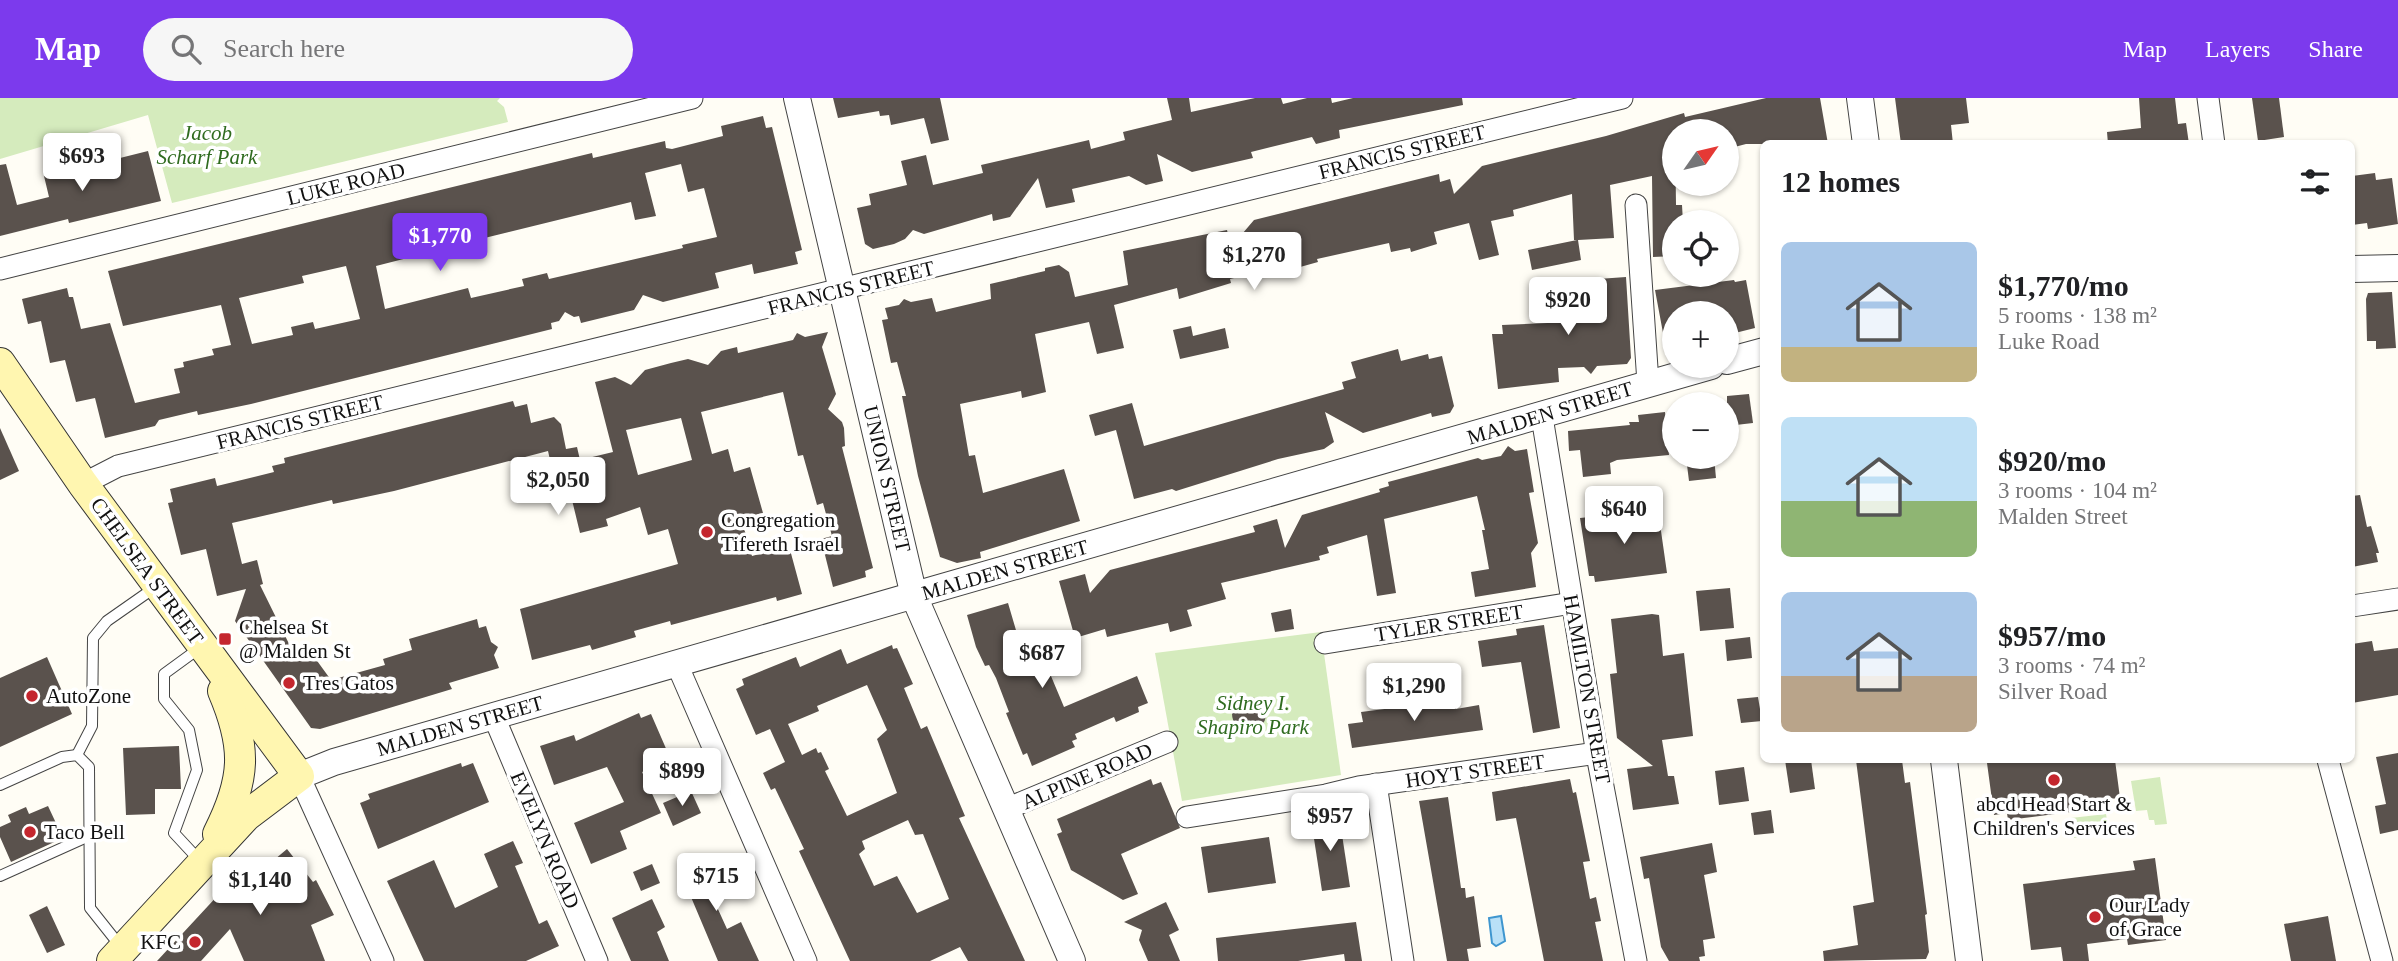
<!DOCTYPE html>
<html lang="en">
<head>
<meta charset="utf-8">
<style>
	body { margin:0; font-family:Georgia,serif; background:#f6f6f6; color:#202124; height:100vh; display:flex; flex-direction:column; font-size:26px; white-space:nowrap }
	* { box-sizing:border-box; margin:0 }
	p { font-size:23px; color:#757577 }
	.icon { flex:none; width:38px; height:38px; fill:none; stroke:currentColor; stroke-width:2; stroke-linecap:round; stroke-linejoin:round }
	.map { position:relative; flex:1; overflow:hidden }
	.sheet { position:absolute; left:1760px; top:42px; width:595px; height:623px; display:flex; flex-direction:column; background:#fff; border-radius:10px; box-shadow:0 2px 5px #0004 }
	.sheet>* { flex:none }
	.needle { width:46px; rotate:56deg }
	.tools { position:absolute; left:1662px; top:21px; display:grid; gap:14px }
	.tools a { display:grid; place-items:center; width:77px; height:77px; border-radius:50%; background:#fff; box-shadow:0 2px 5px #0004; font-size:35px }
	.price { position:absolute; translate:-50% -60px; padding:0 16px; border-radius:7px; background:#fff; color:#222; font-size:23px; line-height:46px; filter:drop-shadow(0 2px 4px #0008) }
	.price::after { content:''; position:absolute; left:50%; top:42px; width:21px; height:16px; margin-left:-10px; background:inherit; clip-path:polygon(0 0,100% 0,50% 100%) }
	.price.active { background:#7c3aed; color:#fff }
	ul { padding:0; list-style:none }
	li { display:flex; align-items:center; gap:21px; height:175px; padding:0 21px }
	li span { display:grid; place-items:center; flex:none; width:196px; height:140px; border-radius:10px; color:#555 }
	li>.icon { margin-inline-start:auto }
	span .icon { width:84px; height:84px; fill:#fffc; stroke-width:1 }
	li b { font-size:30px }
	h2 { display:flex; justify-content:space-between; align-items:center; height:84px; padding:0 21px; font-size:30px }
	header { display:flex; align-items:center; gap:42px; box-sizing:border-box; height:98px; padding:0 35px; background:#7c3aed; color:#fff }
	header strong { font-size:33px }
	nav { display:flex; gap:38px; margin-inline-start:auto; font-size:24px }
	.search { width:490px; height:63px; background:#f6f6f6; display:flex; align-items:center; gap:18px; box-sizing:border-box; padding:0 24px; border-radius:38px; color:#757577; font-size:26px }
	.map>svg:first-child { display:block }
</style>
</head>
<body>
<header>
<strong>Map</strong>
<div class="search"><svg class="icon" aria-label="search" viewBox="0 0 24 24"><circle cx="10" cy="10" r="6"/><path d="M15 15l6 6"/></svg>Search here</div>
<nav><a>Map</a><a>Layers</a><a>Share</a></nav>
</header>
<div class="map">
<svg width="2398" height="863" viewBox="0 0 2398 863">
	<rect width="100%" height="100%" fill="#fffdf5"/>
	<!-- green -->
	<g fill="#d5ebbd">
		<polygon points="0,0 500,0 497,3 504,9 508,24 172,105 148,17 0,61"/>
		<polygon points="1321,534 1341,677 1182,703 1155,555"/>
		<polygon points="2160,679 2167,726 2155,727 2154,722 2149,722 2147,712 2136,713 2131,683"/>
		<polygon points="2106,716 2109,735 2074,740 2071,720"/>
	</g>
	<!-- water -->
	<polygon fill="#b9e0f7" stroke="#3f96cf" stroke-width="2" points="1501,818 1505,843 1496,848 1492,845 1489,820"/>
	<!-- building -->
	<g fill="#5a524d" fill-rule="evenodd">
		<polygon points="833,0 940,0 949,42 931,46 924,20 891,27 889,17 880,18 879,13 838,20"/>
		<polygon points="1167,0 1189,0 1191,14 1255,0 1281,0 1283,6 1307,0 1331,0 1332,5 1353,0 1462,0 1463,7 1339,32 1340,40 1316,46 1312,39 1251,54 1253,60 1192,74 1157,56 1163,83 1146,87 1129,78 1072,91 1075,104 1046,110 1038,80 1010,119 993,123 992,116 924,136 913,132 905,141 894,146 873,151 865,146 857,110 871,107 869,96 907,87 901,63 926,57 933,87 983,75 981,67 1089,42 1091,51 1125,42 1123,34 1172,22"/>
		<polygon points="1766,0 1820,0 1828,46 1746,46 1727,51 1727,33 1675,33 1676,107 1682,107 1683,124 1675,124 1675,158 1653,159 1652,78 1610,87 1614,140 1578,142 1581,162 1532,172 1528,152 1577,142 1574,142 1572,96 1513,112 1514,118 1491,123 1499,157 1479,162 1469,125 1434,134 1437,146 1411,154 1410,150 1391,154 1389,145 1317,161 1318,164 1293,171 1292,166 1230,181 1231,185 1179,201 1177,190 1114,207 1124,250 1097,256 1089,224 1035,236 1046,294 1022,300 1021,293 960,306 969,358 975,357 983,395 1064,371 1080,423 980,454 981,460 957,465 940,459 918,378 902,298 906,298 897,264 891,265 882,222 888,221 885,210 899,207 904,201 911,204 932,200 936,214 991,201 990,186 1045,173 1045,170 1059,167 1069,174 1075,199 1128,187 1123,153 1227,132 1231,149 1254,122 1439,76 1440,84 1450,81 1454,96 1482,68 1606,38 1684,15 1685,19"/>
		<polygon points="1895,0 1966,0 1969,25 1951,27 1953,46 1901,46"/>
		<polygon points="2139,0 2175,0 2178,26 2186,25 2189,46 2108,46 2107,34 2141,30"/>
		<polygon points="2252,0 2279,0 2284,39 2258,43"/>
		<path d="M763,18L766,30L772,29L802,152L795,154L798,166L754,176L752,166L715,175L719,190L663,204L643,197L634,212L581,225L579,218L574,219L565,214L559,223L551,225L552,231L251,306L198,317L197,313L159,322L155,328L105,340L95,300L76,304L65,262L50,265L41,223L28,226L22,201L67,190L69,199H73L81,231L110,225L135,305L180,295L174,271L184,269L183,264L214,257L212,251L231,247L221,207L123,228L108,173L592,55L593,60L665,43L666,50L672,51L723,38L721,28ZM681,66L688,94L704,90L717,139L682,147L683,150L549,181L547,175L522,181L524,188L471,200L468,190L385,211L376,168L427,155L428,159L457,152L456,147L631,104L635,122L656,118L645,75ZM346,168L360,221L315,231L313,224L291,229L293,237L252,246L239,200L304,185L302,178Z"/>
		<polygon points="148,53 161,103 69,125 68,121 0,138 0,67 6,66 17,107 49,99 44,78 54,76 53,71 111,57 112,62"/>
		<polygon points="2375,75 2376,82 2392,80 2398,126 2368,131 2367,125 2352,127 2352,78"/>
		<polygon points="1626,179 1631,260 1627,266 1597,268 1591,276 1584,269 1558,270 1559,284 1498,291 1492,236 1503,236 1502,227 1571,224 1570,183"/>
		<polygon points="1734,182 1735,184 1746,182 1755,230 1727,237 1727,215 1675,215 1675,250 1666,251 1655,192"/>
		<polygon points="2392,194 2396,250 2376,251 2376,243 2367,243 2366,201 2368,195"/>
		<polygon points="1191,228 1193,238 1225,230 1229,250 1180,261 1173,232"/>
		<path d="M828,234L822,249L836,296L828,311L842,324L844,330L845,348L842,349L873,470L865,473L866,479L833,489L821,441L832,438L823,405L817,407L803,357L798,358L783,294L701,314L712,356L728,351L734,374L750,369L763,415L741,420L752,458L789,448L802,496L777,503L776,499L671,527L670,523L634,533L636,539L592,552L590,547L532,562L520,511L678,466L668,431L648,437L640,409L606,421L608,428L580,435L565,373L553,375L548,353L394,393L333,406L332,402L232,425L242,466L257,462L263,486L260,487L295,558L307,549L331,582L385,567L383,561L412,552L409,541L477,521L479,530L486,528L491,544L498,549L494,557L499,570L449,585L452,591L320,631L311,630L235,523L246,491L217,498L206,451L181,457L168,405L173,404L170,391L215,380L217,388L274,374L272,368L285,365L284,360L513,303L515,309L527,306L531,325L554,319L561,326L566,351L577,349L580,362L613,354L595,284L615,279L631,287L645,272L671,265L688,261L708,267L721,253L737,249L738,255L793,242L797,235L805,239ZM681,320L692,362L638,377L626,332Z"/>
		<polygon points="1398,251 1401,263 1428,256 1429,261 1442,258 1454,308 1450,315 1432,319 1431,315 1363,335 1325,314 1334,344 1324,351 1278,361 1176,393 1172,391 1134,401 1116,332 1095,338 1089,317 1132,305 1144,348 1344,291 1342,284 1356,280 1351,264"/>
		<polygon points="1749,296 1753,325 1727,328 1727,298"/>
		<polygon points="1665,314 1669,357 1617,362 1610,365 1611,376 1583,379 1580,352 1569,353 1568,333 1630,327 1629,324 1639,324 1638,317"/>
		<polygon points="0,330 19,373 0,382"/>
		<polygon points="1508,348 1515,353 1527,351 1534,394 1529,395 1538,445 1531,455 1536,489 1475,499 1471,474 1489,471 1482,432 1485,432 1477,398 1384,421 1396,495 1377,498 1367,437 1327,449 1329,455 1319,458 1320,462 1221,485 1226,501 1187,512 1192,528 1170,534 1168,525 1107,539 1105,531 1075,540 1059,483 1085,476 1090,495 1110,472 1255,434 1253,428 1277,421 1285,450 1302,417 1380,394 1379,391 1389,388 1388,384 1478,360 1482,362 1501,358"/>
		<polygon points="1686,359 1714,359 1716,380 1689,383"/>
		<polygon points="2360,397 2367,429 2371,428 2379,455 2376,455 2378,464 2352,469 2352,398"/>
		<polygon points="1658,412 1667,475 1595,484 1594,478 1589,478 1580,420"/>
		<polygon points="1730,490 1734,530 1700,533 1696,493"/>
		<polygon points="1008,505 1018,539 1026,536 1037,562 1043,559 1064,609 1137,578 1148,605 1138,609 1139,614 1116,624 1114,619 1075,636 1077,641 1072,643 1075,649 1032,668 1027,655 1023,657 1006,615 1009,614 996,580 989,567 985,568 976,549 967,517"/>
		<polygon points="1291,511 1294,531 1275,534 1271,515"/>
		<polygon points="1652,516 1659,517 1663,558 1684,555 1693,638 1662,642 1668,678 1674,678 1679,706 1633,712 1627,671 1653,668 1617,640 1610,576 1617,575 1611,521"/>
		<polygon points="1544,527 1560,630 1533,635 1521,564 1482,569 1478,543 1517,537 1516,531"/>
		<polygon points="1750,539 1752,560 1727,563 1725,542"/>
		<polygon points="2372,543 2374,553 2398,550 2398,597 2352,605 2352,546"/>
		<path d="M892,547L893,551L897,550L913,586L904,590L921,631L927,628L965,718L959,720L1025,863H968L960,849L930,863H850L799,753L804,751L775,690L771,692L763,675L785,664L770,631L756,637L736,591L744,587L742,581L796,559L800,569L841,551L847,566ZM867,587L887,632L877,641L897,695L847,718L825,673L829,671L821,654L818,655L816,650L802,657L788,626L819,613L817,608ZM908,722L915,737L923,736L949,801L917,815L897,778L874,788L859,756L865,751L862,743Z"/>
		<polygon points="47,559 72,616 0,649 0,580"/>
		<polygon points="1758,599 1762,623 1741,625 1737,601"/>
		<circle cx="1249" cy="616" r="17"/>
		<polygon points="1455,602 1456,611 1479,607 1483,632 1352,650 1348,626 1363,624 1361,614"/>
		<polygon points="639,615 641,620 651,616 671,662 642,674 661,715 620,733 627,751 591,766 574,725 624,704 607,669 554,687 540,648 574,637 576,643"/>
		<polygon points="179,648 181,691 155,691 155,716 126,717 123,650"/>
		<polygon points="2398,655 2398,732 2380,736 2375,708 2386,706 2376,659"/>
		<polygon points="1785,662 1811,662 1815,691 1790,695"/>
		<polygon points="1856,662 1902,662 1905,685 1910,684 1927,816 1925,817 1929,854 1926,861 1824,863 1823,853 1858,847 1853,808 1874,804"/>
		<polygon points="2018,662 2115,662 2120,700 2108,701 2109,709 2008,722 2007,715 1994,717 1987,665"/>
		<polygon points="461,665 462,669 473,665 489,704 378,751 360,705 370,701 368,696"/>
		<polygon points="1744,669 1749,703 1719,707 1715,673"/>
		<polygon points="1151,681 1153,687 1161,684 1180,730 1121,756 1138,796 1123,802 1071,772 1057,736 1062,734 1057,721"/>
		<polygon points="1570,681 1573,695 1576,694 1590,763 1583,764 1590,801 1596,799 1601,823 1595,824 1603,863 1544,863 1516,720 1496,723 1492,694"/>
		<polygon points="691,693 701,715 673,728 663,705"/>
		<polygon points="1448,699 1461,790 1465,790 1466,800 1474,798 1481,849 1467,851 1469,863 1447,863 1419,703"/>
		<polygon points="48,708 63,740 11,764 0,739 0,729 11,724 8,717 26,709 29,716"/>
		<polygon points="1771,712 1774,735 1754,737 1751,715"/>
		<polygon points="1339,717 1350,789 1322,793 1311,721"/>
		<polygon points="1269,739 1276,785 1208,795 1201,749"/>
		<polygon points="513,743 523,765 515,768 539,826 547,822 559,848 526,863 424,863 387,783 434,762 455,810 498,789 484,756"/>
		<polygon points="1712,745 1717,774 1704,777 1715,840 1703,842 1705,858 1699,859 1700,863 1669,863 1661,849 1649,780 1644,781 1640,759"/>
		<polygon points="287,751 313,784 316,782 334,817 311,827 325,863 244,863 230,831 201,863 157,863 246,767 255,778"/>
		<polygon points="713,759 727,791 712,798 727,831 741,824 759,863 718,863 680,773"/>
		<polygon points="2155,760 2166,842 2128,847 2127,841 2087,846 2089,863 2063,863 2061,849 2031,852 2023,786 2135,772 2133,763"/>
		<polygon points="652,766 660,785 641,793 633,774"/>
		<polygon points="652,801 665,829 657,834 669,863 631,863 612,820"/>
		<polygon points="1166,804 1179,832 1169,837 1180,863 1148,863 1139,842 1142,832 1124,824"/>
		<polygon points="47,808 65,847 47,855 29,817"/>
		<polygon points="2328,818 2336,863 2291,863 2284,826"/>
		<polygon points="1356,824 1362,863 1345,863 1344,856 1298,863 1218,863 1216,840"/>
	</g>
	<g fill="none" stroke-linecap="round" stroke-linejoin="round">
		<defs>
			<g id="service">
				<polyline points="77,657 92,628 93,540 107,523 157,488"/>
				<polyline points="0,687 62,659 77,657 89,669 90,810 121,849"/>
				<polyline points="200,763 174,735 197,672 189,632 164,601 164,576 201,549"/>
				<polyline points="0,778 89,738"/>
			</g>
			<g id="minor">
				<polyline points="2208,0 2214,46"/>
				<polyline points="1636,107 1648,285"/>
				<polyline points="0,171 692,0"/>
				<polyline points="1542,319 1598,662 1636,863"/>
				<polyline points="83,386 118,368 1622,0"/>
				<polyline points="2352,508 2398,501"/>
				<polyline points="1325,545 1572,505"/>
				<polyline points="676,564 806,863"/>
				<polyline points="494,619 597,863"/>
				<polyline points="2328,662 2382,863"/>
				<polyline points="299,678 383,863"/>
				<polyline points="1376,686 1403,863"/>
				<polyline points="1006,711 1167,644"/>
				<polyline points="1187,719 1326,697 1359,689 1597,655"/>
			</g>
			<g id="tertiary">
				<polyline points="797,0 914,498 1072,863"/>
				<polyline points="1860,0 1866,46"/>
				<polyline points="2352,171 2398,170"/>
				<polyline points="1727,263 1764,253"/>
				<polyline points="1944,662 1969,863"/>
				<polyline points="299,678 334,664 1711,268"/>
			</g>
			<g id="secondary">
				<polyline points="0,265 83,386 299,678 246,718 112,863"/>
				<path d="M218,736C246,681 247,649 223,593"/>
			</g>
		</defs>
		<!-- service casing -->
		<use href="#service" stroke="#444" stroke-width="12"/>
		<!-- minor casing -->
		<use href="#minor" stroke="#444" stroke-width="23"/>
		<!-- tertiary casing -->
		<use href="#tertiary" stroke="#444" stroke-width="28"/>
		<!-- secondary casing -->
		<use href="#secondary" stroke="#333" stroke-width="32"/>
		<!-- service -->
		<use href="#service" stroke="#fff" stroke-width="10"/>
		<!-- minor -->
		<use href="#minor" stroke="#fff" stroke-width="21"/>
		<!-- tertiary -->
		<use href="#tertiary" stroke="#fff" stroke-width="26"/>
		<!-- secondary -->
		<use href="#secondary" stroke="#fff6b0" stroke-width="30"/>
	</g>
	<!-- markers -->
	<g fill="#c4262e" stroke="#fff" stroke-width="2.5">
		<circle cx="707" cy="434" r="7"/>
		<rect x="218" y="534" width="14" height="14" rx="3.5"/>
		<circle cx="289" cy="585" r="7"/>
		<circle cx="32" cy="598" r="7"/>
		<circle cx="2054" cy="682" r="7"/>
		<circle cx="30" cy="734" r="7"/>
		<circle cx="2095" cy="819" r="7"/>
		<circle cx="195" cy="844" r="7"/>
	</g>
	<g text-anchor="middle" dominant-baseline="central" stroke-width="7" stroke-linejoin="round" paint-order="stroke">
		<!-- park labels -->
		<g font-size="21" font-style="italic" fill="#2f6b1f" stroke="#fff">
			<text x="207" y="35">Jacob<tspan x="207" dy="24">Scharf Park</tspan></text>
			<text x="1253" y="605">Sidney I.<tspan x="1253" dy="24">Shapiro Park</tspan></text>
		</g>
		<!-- street labels -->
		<g font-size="21" fill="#111" stroke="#fff">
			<text transform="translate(1402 54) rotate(-14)">FRANCIS STREET</text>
			<text transform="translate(346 86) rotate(-14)">LUKE ROAD</text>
			<text transform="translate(851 190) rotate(-14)">FRANCIS STREET</text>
			<text transform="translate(1550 315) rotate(-17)">MALDEN STREET</text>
			<text transform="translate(300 324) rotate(-14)">FRANCIS STREET</text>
			<text transform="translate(887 381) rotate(77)">UNION STREET</text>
			<text transform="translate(1005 472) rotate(-16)">MALDEN STREET</text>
			<text transform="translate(147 473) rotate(54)">CHELSEA STREET</text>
			<text transform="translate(1449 525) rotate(-9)">TYLER STREET</text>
			<text transform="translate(1587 591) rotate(80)">HAMILTON STREET</text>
			<text transform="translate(460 628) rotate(-16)">MALDEN STREET</text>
			<text transform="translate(1475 673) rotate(-8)">HOYT STREET</text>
			<text transform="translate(1087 678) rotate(-23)">ALPINE ROAD</text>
			<text transform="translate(545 742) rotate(67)">EVELYN ROAD</text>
		</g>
		<!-- poi labels -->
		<g font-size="21" fill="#111" stroke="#fff" text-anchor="start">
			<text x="721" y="422">Congregation<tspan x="721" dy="24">Tifereth Israel</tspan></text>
			<text x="239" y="529">Chelsea St<tspan x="239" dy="24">@ Malden St</tspan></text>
			<text x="303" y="585">Tres Gatos</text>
			<text x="46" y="598">AutoZone</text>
			<text x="2054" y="706" text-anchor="middle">abcd Head Start &amp;<tspan x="2054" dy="24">Children's Services</tspan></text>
			<text x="44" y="734">Taco Bell</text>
			<text x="2109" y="807">Our Lady<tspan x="2109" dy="24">of Grace</tspan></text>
			<text x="181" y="844" text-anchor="end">KFC</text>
		</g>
	</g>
</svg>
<div class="tools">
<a><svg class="needle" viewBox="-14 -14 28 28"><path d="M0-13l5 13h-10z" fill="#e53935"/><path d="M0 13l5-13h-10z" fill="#757577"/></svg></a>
<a><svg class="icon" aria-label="locate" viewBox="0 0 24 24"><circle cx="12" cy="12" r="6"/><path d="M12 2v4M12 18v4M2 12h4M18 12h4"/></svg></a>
<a>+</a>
<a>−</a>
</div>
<b class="price" style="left:82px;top:95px">$693</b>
<b class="price active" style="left:440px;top:175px">$1,770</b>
<b class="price" style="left:1254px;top:194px">$1,270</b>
<b class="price" style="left:1568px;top:239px">$920</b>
<b class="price" style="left:558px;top:419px">$2,050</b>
<b class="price" style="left:1624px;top:448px">$640</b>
<b class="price" style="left:1042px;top:592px">$687</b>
<b class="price" style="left:1414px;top:625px">$1,290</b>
<b class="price" style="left:682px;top:710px">$899</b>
<b class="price" style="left:1330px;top:755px">$957</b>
<b class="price" style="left:716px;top:815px">$715</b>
<b class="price" style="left:260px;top:819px">$1,140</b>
<section class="sheet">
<h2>12 homes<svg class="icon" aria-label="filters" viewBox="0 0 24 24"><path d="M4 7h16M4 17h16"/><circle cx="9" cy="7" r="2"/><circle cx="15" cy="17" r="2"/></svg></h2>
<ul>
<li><span style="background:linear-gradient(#a9c7e8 75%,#c2b280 0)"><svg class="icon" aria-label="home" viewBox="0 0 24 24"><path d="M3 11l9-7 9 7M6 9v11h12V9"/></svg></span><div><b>$1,770/mo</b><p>5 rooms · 138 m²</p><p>Luke Road</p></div></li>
<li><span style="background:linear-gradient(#bfe0f5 60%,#8fb573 0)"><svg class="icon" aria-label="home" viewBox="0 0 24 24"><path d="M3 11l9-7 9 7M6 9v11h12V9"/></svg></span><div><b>$920/mo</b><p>3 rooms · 104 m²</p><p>Malden Street</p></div></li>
<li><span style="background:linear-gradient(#a9c7e8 60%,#b9a48a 0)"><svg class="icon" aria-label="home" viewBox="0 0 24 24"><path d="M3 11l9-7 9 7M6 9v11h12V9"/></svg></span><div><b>$957/mo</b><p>3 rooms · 74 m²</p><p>Silver Road</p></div></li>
</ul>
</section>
</div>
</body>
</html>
